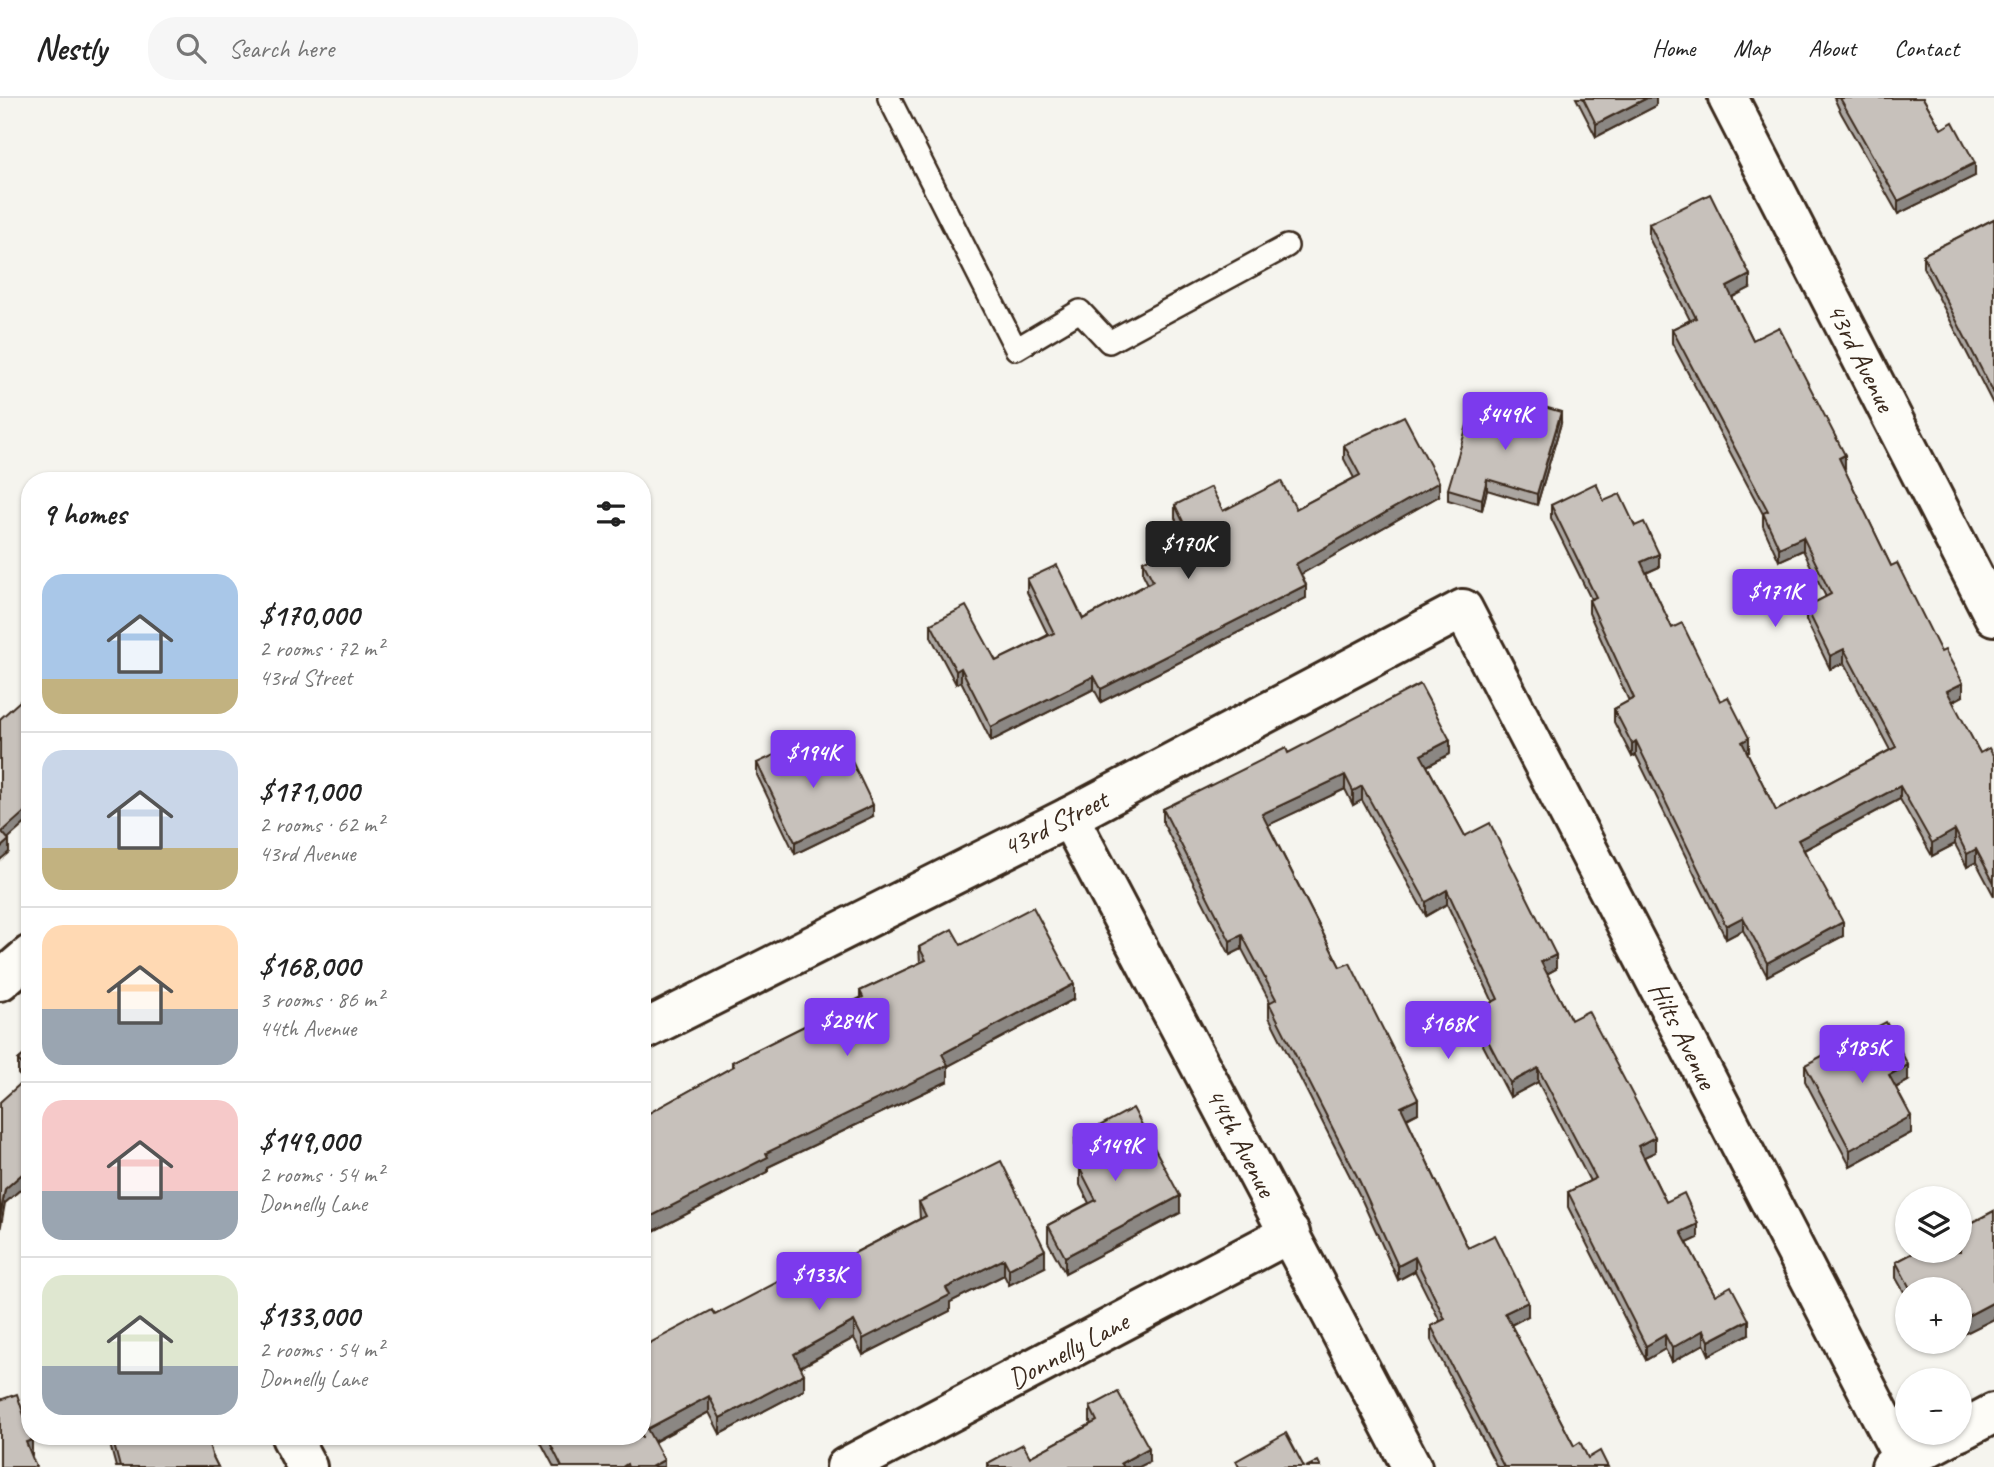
<!DOCTYPE html>
<html lang="en">
<head>
<meta charset="utf-8">
<style>
	body { margin:0; font-family:Caveat,sans-serif; background:#f6f6f6; color:#222; height:100vh; display:flex; flex-direction:column; font-size:26px; white-space:nowrap }
	* { box-sizing:border-box; margin:0 }
	p { font-size:23px; color:#767676 }
	.icon { flex:none; width:38px; height:38px; fill:none; stroke:currentColor; stroke-width:2; stroke-linecap:round; stroke-linejoin:round }
	.map { position:relative; flex:1; overflow:hidden }
	.panel { position:absolute; left:21px; top:374px; width:630px; height:973px; display:flex; flex-direction:column; background:#fff; border-radius:28px; box-shadow:0 2px 5px #0004 }
	.panel>* { flex:none }
	.tools { position:absolute; left:1895px; top:1088px; display:grid; gap:14px }
	.tools a { display:grid; place-items:center; width:77px; height:77px; border-radius:50%; background:#fff; box-shadow:0 2px 5px #0004; font-size:35px }
	.price { position:absolute; translate:-50% -60px; padding:0 16px; border-radius:7px; background:#7c3aed; color:#fff; font-size:23px; line-height:46px; filter:drop-shadow(0 2px 4px #0008) }
	.price::after { content:''; position:absolute; left:50%; top:42px; width:21px; height:16px; margin-left:-10px; background:inherit; clip-path:polygon(0 0,100% 0,50% 100%) }
	.price.current { background:#222; color:#fff }
	ul { padding:0; list-style:none }
	li { display:flex; align-items:center; gap:21px; height:175px; padding:0 21px }
	li+li { border-top:2px solid #e0e0e0 }
	li span { display:grid; place-items:center; flex:none; width:196px; height:140px; border-radius:21px; color:#555 }
	li>.icon { margin-inline-start:auto }
	span .icon { width:84px; height:84px; fill:#fffc; stroke-width:1 }
	li b { font-size:30px }
	h2 { display:flex; justify-content:space-between; align-items:center; height:84px; padding:0 21px; font-size:30px }
	header { display:flex; align-items:center; gap:42px; box-sizing:border-box; height:98px; padding:0 35px; background:#fff; border-bottom:2px solid #e0e0e0 }
	header strong { font-size:33px }
	nav { display:flex; gap:38px; margin-inline-start:auto; font-size:24px }
	.search { width:490px; height:63px; background:#f6f6f6; display:flex; align-items:center; gap:18px; box-sizing:border-box; padding:0 24px; border-radius:28px; color:#767676; font-size:26px }
	.map>svg:first-child { display:block }
</style>
</head>
<body>
<header>
<strong>Nestly</strong>
<div class="search"><svg class="icon" aria-label="search" viewBox="0 0 24 24"><circle cx="10" cy="10" r="6"/><path d="M15 15l6 6"/></svg>Search here</div>
<nav><a>Home</a><a>Map</a><a>About</a><a>Contact</a></nav>
</header>
<div class="map">
<svg width="1994" height="1369" viewBox="0 0 1994 1369">
	<rect width="100%" height="100%" fill="#f5f4ee"/>
	<filter id="ink" filterUnits="userSpaceOnUse"><feTurbulence type="fractalNoise" baseFrequency=".0143" numOctaves="2"/><feDisplacementMap in="SourceGraphic" scale="14" xChannelSelector="R" yChannelSelector="G"/><feConvolveMatrix kernelMatrix="1 2 1 2 8 2 1 2 1" color-interpolation-filters="sRGB"/></filter>
	<g filter="url(#ink)">
		<g fill="none" stroke-linecap="round" stroke-linejoin="round">
			<defs>
				<polyline id="service" points="889,0 1016,251 1080,213 1109,244 1287,148"/>
				<g id="minor">
					<polyline points="1728,0 1994,518"/>
					<polyline points="1069,719 1412,1369"/>
					<polyline points="0,883 30,857"/>
					<polyline points="642,933 1069,719 1463,511 1904,1362"/>
					<polyline points="291,1339 307,1369"/>
					<polyline points="846,1369 1290,1135"/>
				</g>
				<g id="tertiary">
					<polyline points="1960,1333 1994,1315"/>
					<polyline points="1891,1369 1955,1335"/>
				</g>
			</defs>
			<!-- service casing -->
			<use href="#service" stroke="#3b2a1e" stroke-width="26"/>
			<!-- minor casing -->
			<use href="#minor" stroke="#3b2a1e" stroke-width="44"/>
			<!-- tertiary casing -->
			<use href="#tertiary" stroke="#3b2a1e" stroke-width="44"/>
			<!-- service -->
			<use href="#service" stroke="#fdfcf7" stroke-width="21"/>
			<!-- minor -->
			<use href="#minor" stroke="#fdfcf7" stroke-width="38"/>
			<!-- tertiary -->
			<use href="#tertiary" stroke="#fdfcf7" stroke-width="38"/>
		</g>
		<!-- wall -->
		<g fill="#aba6a1" stroke="#3b2a1e" stroke-width="2">
			<polygon points="1576,0 1656,0 1656,8 1596,39"/>
			<polygon points="1834,0 1923,0 1941,31 1975,78 1898,116 1841,15"/>
			<polygon points="1994,121 1994,308 1923,169 1923,157"/>
			<polygon points="1649,126 1750,190 1732,199 1753,242 1845,370 1844,371 1891,468 1963,598 1952,604 1980,655 1994,659 1994,798 1976,764 1967,769 1955,746 1932,758 1900,701 1804,752 1843,838 1767,878 1743,832 1726,841 1636,657 1632,659 1614,624 1614,611 1629,603 1589,515 1589,502 1591,501 1551,420 1551,407 1604,403 1635,428 1659,469 1646,475 1672,530 1720,603 1749,653 1747,654 1776,713 1890,652 1844,565 1830,571 1806,522 1806,509 1826,499 1803,452 1779,463 1763,428 1763,416 1672,245 1672,231 1690,222 1649,140"/>
			<polygon points="1561,325 1537,407 1487,392 1482,412 1448,402 1448,391 1524,330"/>
			<polygon points="1344,347 1439,398 1301,476 1306,500 1101,604 1094,591 991,643 961,583 956,586 931,539 931,526 996,563 1048,537 1027,494 1027,481 1083,521 1148,486 1143,476 1143,463 1186,443 1175,420 1175,407 1223,413 1296,411 1354,380 1344,361"/>
			<polygon points="1288,655 1450,656 1427,668 1465,738 1556,871 1547,876 1571,922 1655,1054 1644,1059 1666,1104 1698,1140 1687,1145 1715,1197 1749,1236 1709,1257 1704,1246 1672,1264 1665,1251 1646,1262 1568,1109 1568,1094 1590,1083 1538,984 1510,999 1473,928 1473,914 1493,904 1447,806 1426,818 1362,702 1353,707 1345,691 1268,727 1340,869 1418,1015 1407,1021 1468,1150 1528,1218 1511,1227 1574,1348 1588,1360 1608,1369 1497,1369 1431,1242 1431,1228 1440,1223 1415,1173 1398,1182 1360,1098 1269,919 1269,905 1270,904 1242,851 1230,857 1163,725 1163,711"/>
			<polygon points="757,665 819,672 873,718 795,756 757,677"/>
			<polygon points="961,847 1074,901 948,968 948,983 768,1069 768,1074 642,1139 642,1019 732,969 732,964 860,900 860,893 920,865 919,849"/>
			<polygon points="30,952 30,1083 5,1105 24,982 18,976 18,962"/>
			<polygon points="1805,967 1908,983 1896,990 1911,1035 1850,1068 1805,983"/>
			<polygon points="1075,1041 1180,1115 1065,1175 1048,1144 1048,1127 1089,1105 1080,1087 1080,1071 1082,1070 1075,1057"/>
			<polygon points="919,1104 1045,1169 1009,1187 1004,1177 950,1204 950,1213 863,1257 854,1240 801,1269 804,1292 720,1336 709,1314 654,1344 664,1369 554,1369 538,1339 642,1339 715,1217 816,1175 920,1121"/>
			<polygon points="1994,1113 1994,1221 1960,1238 1960,1192 1908,1192 1908,1201 1896,1180 1896,1164"/>
			<polygon points="1090,1309 1149,1364 1139,1369 988,1369 988,1365 1030,1359 1091,1326 1090,1324"/>
			<polygon points="108,1339 207,1339 212,1357 218,1369 116,1369"/>
		</g>
		<!-- shaded-wall -->
		<g fill="#8b8783" stroke="#3b2a1e" stroke-width="2">
			<polygon points="1647,0 1656,0 1656,8 1596,39 1596,26"/>
			<polygon points="1975,65 1975,78 1898,116 1898,103"/>
			<polygon points="1750,177 1750,190 1727,202 1727,189"/>
			<polygon points="1561,314 1561,325 1537,407 1537,396"/>
			<polygon points="1845,357 1845,370 1839,373 1839,360"/>
			<polygon points="1487,381 1487,392 1482,412 1482,401"/>
			<polygon points="1439,384 1439,398 1296,479 1296,466"/>
			<polygon points="1803,439 1803,452 1779,463 1779,450"/>
			<polygon points="1659,456 1659,469 1641,477 1641,464"/>
			<polygon points="1306,487 1306,500 1101,604 1101,591"/>
			<polygon points="1844,551 1844,565 1830,571 1830,558"/>
			<polygon points="961,570 961,583 956,586 956,573"/>
			<polygon points="1094,578 1094,591 991,643 991,629"/>
			<polygon points="1963,585 1963,598 1947,606 1947,593"/>
			<polygon points="1749,640 1749,653 1742,657 1742,644"/>
			<polygon points="1450,642 1450,656 1421,671 1421,657"/>
			<polygon points="1636,643 1636,657 1632,659 1632,646"/>
			<polygon points="1345,677 1345,691 1262,730 1262,716"/>
			<polygon points="1362,688 1362,702 1353,707 1353,693"/>
			<polygon points="1900,688 1900,701 1798,755 1798,742"/>
			<polygon points="30,701 29,722 2,746 2,734 25,705"/>
			<polygon points="873,707 873,718 795,756 795,744"/>
			<polygon points="1955,732 1955,746 1932,758 1932,745"/>
			<polygon points="9,742 9,754 0,762 0,750"/>
			<polygon points="1976,751 1976,764 1967,769 1967,756"/>
			<polygon points="1447,792 1447,806 1426,818 1426,804"/>
			<polygon points="1743,819 1743,832 1726,841 1726,828"/>
			<polygon points="1843,824 1843,838 1767,878 1767,865"/>
			<polygon points="1242,837 1242,851 1230,857 1230,843"/>
			<polygon points="1556,857 1556,871 1541,879 1541,864"/>
			<polygon points="1074,886 1074,901 948,968 948,983 768,1069 768,1074 642,1139 642,1123 942,956"/>
			<polygon points="1908,967 1908,983 1889,993 1889,977"/>
			<polygon points="1538,970 1538,984 1510,999 1510,985"/>
			<polygon points="1418,1001 1418,1015 1401,1023 1401,1009"/>
			<polygon points="1911,1018 1911,1035 1850,1068 1850,1052"/>
			<polygon points="1655,1039 1655,1054 1638,1062 1638,1048"/>
			<polygon points="30,1069 30,1083 5,1105 0,1133 0,1119 5,1091"/>
			<polygon points="1180,1098 1180,1115 1065,1175 1065,1159"/>
			<polygon points="1698,1126 1698,1140 1681,1148 1681,1134"/>
			<polygon points="1045,1152 1045,1169 1009,1187 1009,1171"/>
			<polygon points="1415,1159 1415,1173 1398,1182 1398,1168"/>
			<polygon points="1004,1161 1004,1177 950,1204 950,1213 863,1257 863,1241 946,1190"/>
			<polygon points="1932,1183 1932,1192 1916,1192"/>
			<polygon points="1528,1204 1528,1218 1505,1230 1505,1215"/>
			<polygon points="1994,1204 1994,1221 1960,1238 1960,1222"/>
			<polygon points="1749,1222 1749,1236 1709,1257 1709,1243"/>
			<polygon points="854,1223 854,1240 794,1272 794,1256"/>
			<polygon points="1704,1232 1704,1246 1672,1264 1672,1250"/>
			<polygon points="1665,1237 1665,1251 1646,1262 1646,1248"/>
			<polygon points="804,1276 804,1292 720,1336 720,1320"/>
			<polygon points="709,1298 709,1314 647,1347 647,1331"/>
			<polygon points="32,1342 32,1357 26,1359 26,1344"/>
			<polygon points="1149,1350 1149,1364 1139,1369 1121,1369 1121,1365"/>
			<polygon points="664,1362 664,1369 651,1369"/>
		</g>
		<!-- building -->
		<g fill="#c7c1bb" stroke="#3b2a1e" stroke-width="2">
			<polygon points="1583,0 1647,0 1596,26"/>
			<polygon points="1840,0 1923,0 1941,31 1953,24 1975,65 1898,103"/>
			<polygon points="1710,96 1750,177 1727,189 1753,242 1779,229 1845,357 1839,360 1891,468 1897,465 1941,554 1945,552 1963,585 1947,593 1980,655 1989,650 1994,659 1994,785 1976,751 1967,756 1955,732 1932,745 1900,688 1798,742 1843,824 1767,865 1743,819 1726,828 1636,643 1632,646 1614,611 1634,600 1589,502 1596,499 1551,407 1596,385 1604,403 1620,396 1635,428 1644,424 1659,456 1641,464 1672,530 1682,525 1720,603 1728,599 1749,640 1742,644 1776,713 1896,649 1844,551 1830,558 1806,509 1831,496 1803,439 1779,450 1763,415 1768,413 1672,231 1696,220 1649,126"/>
			<polygon points="1994,121 1994,296 1923,157"/>
			<polygon points="1531,305 1561,314 1537,396 1487,381 1482,401 1448,391 1471,314 1524,330"/>
			<polygon points="1404,318 1439,384 1296,466 1306,487 1101,591 1094,578 991,629 961,570 956,573 931,526 966,508 996,563 1054,535 1027,481 1057,467 1083,521 1153,483 1143,463 1191,440 1175,407 1211,389 1223,413 1281,383 1296,411 1360,377 1344,347"/>
			<polygon points="1420,586 1450,642 1421,657 1465,738 1490,725 1556,857 1541,864 1571,922 1588,913 1655,1039 1638,1048 1666,1104 1684,1095 1698,1126 1681,1134 1715,1197 1731,1188 1749,1222 1709,1243 1704,1232 1672,1250 1665,1237 1646,1248 1568,1094 1596,1080 1538,970 1510,985 1473,914 1498,901 1447,792 1426,804 1362,688 1353,693 1345,677 1262,716 1340,869 1350,865 1418,1001 1401,1009 1468,1150 1495,1137 1528,1204 1505,1215 1574,1348 1580,1344 1588,1360 1600,1353 1608,1369 1504,1369 1431,1228 1445,1221 1415,1159 1398,1168 1360,1084 1269,905 1276,901 1242,837 1230,843 1163,711 1286,650 1288,655"/>
			<polygon points="30,594 30,701 25,705 29,710 2,734 9,742 0,750 0,621"/>
			<polygon points="806,642 819,672 849,657 873,707 795,744 757,665"/>
			<polygon points="1033,809 1074,886 942,956 948,967 766,1055 768,1059 642,1123 642,1019 734,968 732,964 863,899 860,893 926,862 919,849 952,831 961,847"/>
			<polygon points="1886,924 1908,967 1889,977 1911,1018 1850,1052 1805,967"/>
			<polygon points="30,952 30,975 18,962"/>
			<polygon points="30,977 30,1069 5,1091 0,1119 0,1004"/>
			<polygon points="1133,1010 1180,1098 1065,1159 1048,1127 1096,1102 1080,1071 1088,1067 1075,1041"/>
			<polygon points="1001,1063 1045,1152 1009,1171 1004,1161 946,1190 950,1197 863,1241 854,1223 794,1256 804,1276 720,1320 709,1298 647,1331 664,1362 651,1369 628,1369 627,1366 622,1369 562,1369 547,1339 642,1339 642,1249 712,1212 715,1217 812,1166 816,1175 926,1118 919,1104"/>
			<polygon points="1994,1113 1994,1204 1960,1222 1960,1192 1937,1192 1932,1183 1916,1192 1911,1192 1896,1164 1917,1153 1960,1153 1960,1131"/>
			<polygon points="1118,1294 1149,1350 1121,1365 1124,1369 990,1369 988,1365 1023,1346 1030,1359 1097,1323 1090,1309"/>
			<polygon points="17,1296 32,1342 26,1344 36,1369 0,1369 0,1302"/>
			<polygon points="1286,1335 1304,1369 1239,1369 1236,1363"/>
			<polygon points="112,1339 207,1339 212,1357 218,1369 120,1369"/>
			<polygon points="1318,1363 1321,1369 1306,1369"/>
		</g>
	</g>
	<g text-anchor="middle" dominant-baseline="central" stroke-width="5" stroke-linejoin="round" paint-order="stroke">
		<!-- street labels -->
		<g font-size="28" fill="#3b2a1e" stroke="#fdfcf7">
			<text transform="translate(1861 259) rotate(63)">43rd Avenue</text>
			<text transform="translate(1055 725) rotate(-27)">43rd Street</text>
			<text transform="translate(1683 937) rotate(63)">Hilts Avenue</text>
			<text transform="translate(1241 1044) rotate(62)">44th Avenue</text>
			<text transform="translate(1068 1252) rotate(-28)">Donnelly Lane</text>
		</g>
	</g>
</svg>
<div class="tools">
<a><svg class="icon" aria-label="layers" viewBox="0 0 24 24"><path d="M12 4l9 5-9 5-9-5zM3 14l9 5 9-5"/></svg></a>
<a>+</a>
<a>−</a>
</div>
<b class="price" style="left:1505px;top:354px">$449K</b>
<b class="price current" style="left:1188px;top:483px">$170K</b>
<b class="price" style="left:1775px;top:531px">$171K</b>
<b class="price" style="left:813px;top:692px">$194K</b>
<b class="price" style="left:847px;top:960px">$284K</b>
<b class="price" style="left:1448px;top:963px">$168K</b>
<b class="price" style="left:1862px;top:987px">$185K</b>
<b class="price" style="left:1115px;top:1085px">$149K</b>
<b class="price" style="left:819px;top:1214px">$133K</b>
<section class="panel">
<h2>9 homes<svg class="icon" aria-label="filters" viewBox="0 0 24 24"><path d="M4 7h16M4 17h16"/><circle cx="9" cy="7" r="2"/><circle cx="15" cy="17" r="2"/></svg></h2>
<ul>
<li><span style="background:linear-gradient(#a9c7e8 75%,#c2b280 0)"><svg class="icon" aria-label="home" viewBox="0 0 24 24"><path d="M3 11l9-7 9 7M6 9v11h12V9"/></svg></span><div><b>$170,000</b><p>2 rooms · 72 m²</p><p>43rd Street</p></div></li>
<li><span style="background:linear-gradient(#c9d6e8 70%,#c2b280 0)"><svg class="icon" aria-label="home" viewBox="0 0 24 24"><path d="M3 11l9-7 9 7M6 9v11h12V9"/></svg></span><div><b>$171,000</b><p>2 rooms · 62 m²</p><p>43rd Avenue</p></div></li>
<li><span style="background:linear-gradient(#ffd9b3 60%,#9aa5b1 0)"><svg class="icon" aria-label="home" viewBox="0 0 24 24"><path d="M3 11l9-7 9 7M6 9v11h12V9"/></svg></span><div><b>$168,000</b><p>3 rooms · 86 m²</p><p>44th Avenue</p></div></li>
<li><span style="background:linear-gradient(#f6c9c9 65%,#9aa5b1 0)"><svg class="icon" aria-label="home" viewBox="0 0 24 24"><path d="M3 11l9-7 9 7M6 9v11h12V9"/></svg></span><div><b>$149,000</b><p>2 rooms · 54 m²</p><p>Donnelly Lane</p></div></li>
<li><span style="background:linear-gradient(#dfe7d0 65%,#9aa5b1 0)"><svg class="icon" aria-label="home" viewBox="0 0 24 24"><path d="M3 11l9-7 9 7M6 9v11h12V9"/></svg></span><div><b>$133,000</b><p>2 rooms · 54 m²</p><p>Donnelly Lane</p></div></li>
</ul>
</section>
</div>
</body>
</html>
